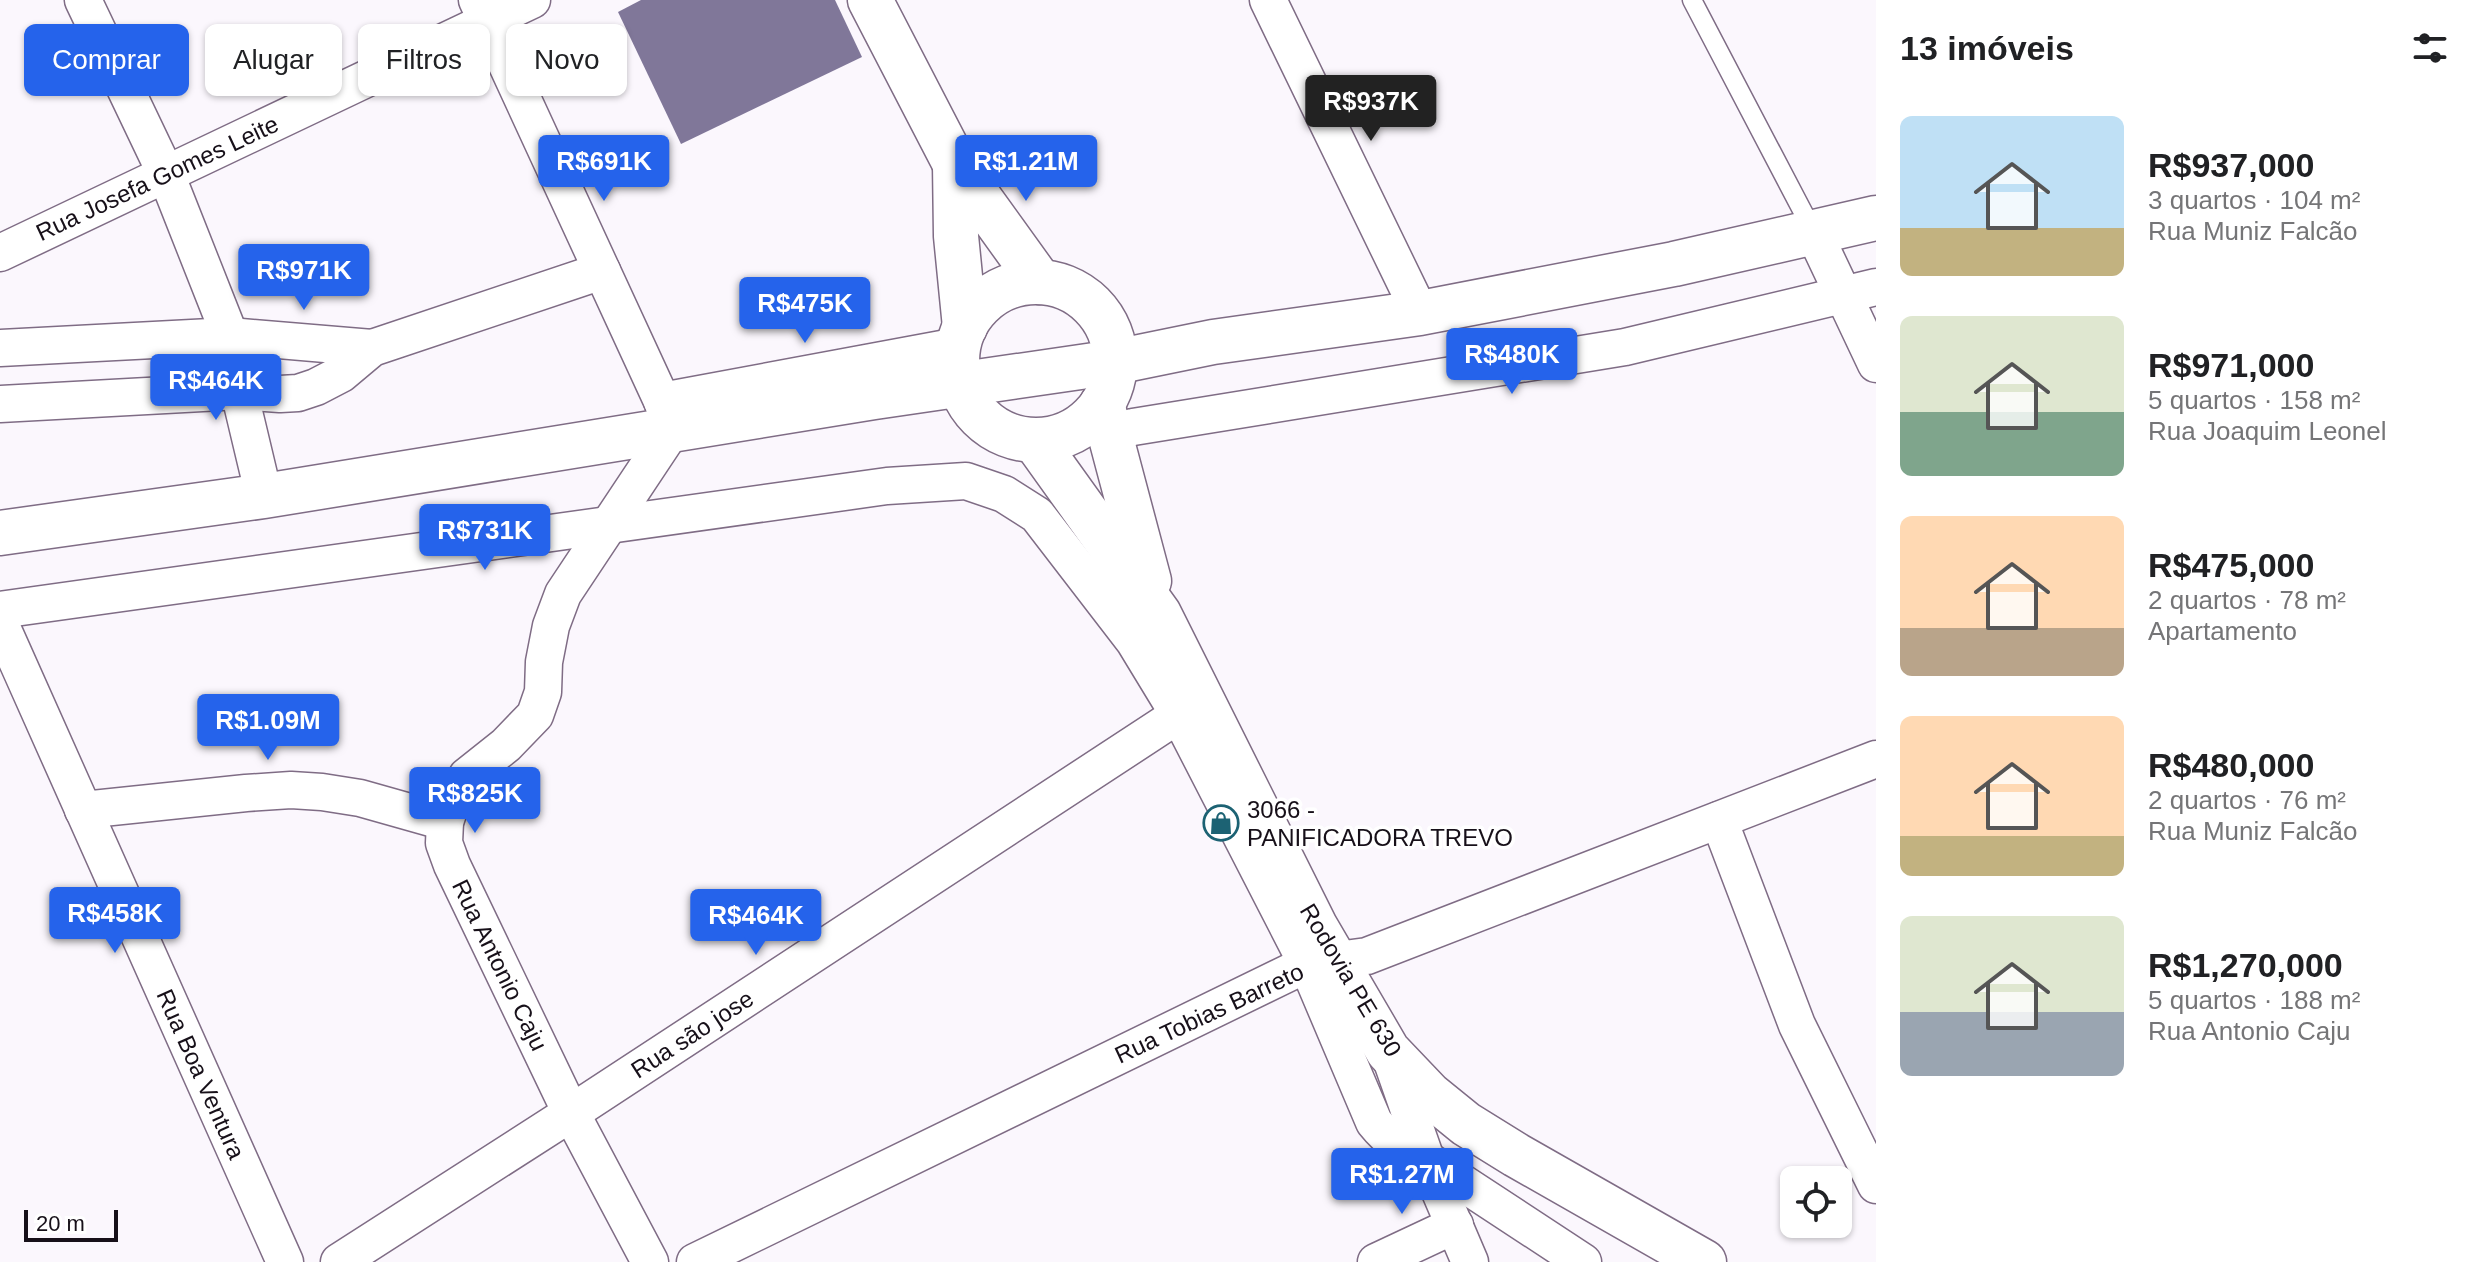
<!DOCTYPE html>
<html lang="pt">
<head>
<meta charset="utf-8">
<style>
	body { margin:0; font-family:Arial,sans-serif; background:#f6f6f6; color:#202124; height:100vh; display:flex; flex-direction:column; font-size:30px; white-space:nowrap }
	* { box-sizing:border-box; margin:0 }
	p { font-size:26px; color:#757577 }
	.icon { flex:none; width:44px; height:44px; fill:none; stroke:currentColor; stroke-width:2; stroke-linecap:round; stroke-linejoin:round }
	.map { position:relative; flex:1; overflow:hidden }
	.panel { display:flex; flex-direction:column; background:#fff; width:600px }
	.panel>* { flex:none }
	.hud { position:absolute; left:24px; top:24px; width:760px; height:72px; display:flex; gap:16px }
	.controls { position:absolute; left:1780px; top:1166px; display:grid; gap:16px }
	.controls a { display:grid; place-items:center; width:72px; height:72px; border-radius:12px; background:#fff; box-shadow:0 2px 6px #0004; font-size:40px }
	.scale { position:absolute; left:24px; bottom:20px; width:94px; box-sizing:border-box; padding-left:8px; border:4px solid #171019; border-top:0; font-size:22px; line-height:28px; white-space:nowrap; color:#171019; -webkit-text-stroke:6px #fff; paint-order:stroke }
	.price { position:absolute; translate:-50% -68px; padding:0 18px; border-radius:8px; background:#2563eb; color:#fff; font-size:26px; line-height:52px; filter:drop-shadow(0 2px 4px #0008) }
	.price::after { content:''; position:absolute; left:50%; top:48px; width:24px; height:18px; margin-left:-12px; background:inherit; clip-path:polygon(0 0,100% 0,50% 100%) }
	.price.on { background:#222; color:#fff }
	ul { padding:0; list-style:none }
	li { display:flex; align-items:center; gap:24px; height:200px; padding:0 24px }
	li span { display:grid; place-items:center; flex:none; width:224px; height:160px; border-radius:12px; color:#555 }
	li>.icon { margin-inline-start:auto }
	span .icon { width:96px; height:96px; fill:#fffc; stroke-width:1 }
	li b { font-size:34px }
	h2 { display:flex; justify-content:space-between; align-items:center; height:96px; padding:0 24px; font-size:34px }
	.chip { padding:0 28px; border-radius:12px; background:#fff; box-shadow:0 2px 6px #0004; font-size:28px; line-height:72px }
	.chip.on { background:#2563eb; color:#fff }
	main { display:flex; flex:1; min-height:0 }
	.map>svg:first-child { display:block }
</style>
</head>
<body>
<main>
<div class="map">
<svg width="1876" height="1262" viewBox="0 0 1876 1262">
	<rect width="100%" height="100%" fill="#fbf7fd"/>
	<!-- building -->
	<polygon fill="#807799" points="641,0 835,0 862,57 681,144 618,12"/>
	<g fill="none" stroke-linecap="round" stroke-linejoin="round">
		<defs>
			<polyline id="lane" points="1692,0 1814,233"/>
			<g id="street">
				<polyline points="83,0 166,174 230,336 239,391 264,496"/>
				<polyline points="477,0 662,401 672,430 563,594 551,626 544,662 543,692 535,715 506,745 467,776 452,801 445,822 444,843 452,865 571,1113 650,1262"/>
				<polyline points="1268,0 1420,313"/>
				<polyline points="1814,233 1876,364"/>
				<polyline points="0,253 532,0"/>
				<polyline points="0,348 230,336 372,348"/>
				<polyline points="662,401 958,346"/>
				<polyline points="0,404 239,391 280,394 298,393 316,387 341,374 372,348 602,271"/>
				<polyline points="1109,433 1133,427 1625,347 1876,287"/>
				<path d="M0,610L887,486L966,481L1004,494L1037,515L1134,641L1179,715L1307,964L1374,1122C1390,1142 1403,1149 1426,1159L1583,1262"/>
				<polyline points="0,623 285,1262"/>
				<polyline points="83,810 246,793 291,790 322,792 360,798 445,822"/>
				<polyline points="1719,820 1797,1025 1876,1185"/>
				<polyline points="1390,1056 1426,1159 1470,1262"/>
				<polyline points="339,1262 571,1113 1198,702"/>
				<polyline points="695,1262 1307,964 1367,956 1876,759"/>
				<polyline points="1376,1262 1455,1225"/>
			</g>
			<g id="secondary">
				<polyline points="870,0 955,164 1040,282"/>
				<polyline points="955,164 956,236 965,327"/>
			</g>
			<g id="primary">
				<circle cx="1036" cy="361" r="79"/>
				<polyline points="1102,404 1149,581"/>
				<polyline points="1035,441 1159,614 1315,926 1388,1051 1429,1094 1466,1124 1516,1155 1704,1262"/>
			</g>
			<polyline id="highway" points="0,533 264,496 874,397 1115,362 1213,342 1420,313 1674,264 1876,218"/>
		</defs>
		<!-- lane casing -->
		<use href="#lane" stroke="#7f6c85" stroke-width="21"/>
		<!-- street casing -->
		<use href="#street" stroke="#7f6c85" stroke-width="39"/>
		<!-- secondary casing -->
		<use href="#secondary" stroke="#7f6c85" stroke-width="47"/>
		<!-- primary casing -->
		<use href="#primary" stroke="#7f6c85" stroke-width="47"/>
		<!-- highway casing -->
		<use href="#highway" stroke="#7f6c85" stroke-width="47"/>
		<!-- lane -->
		<use href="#lane" stroke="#fff" stroke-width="18"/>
		<!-- street -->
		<use href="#street" stroke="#fff" stroke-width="36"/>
		<!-- secondary -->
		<use href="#secondary" stroke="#fff" stroke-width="44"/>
		<!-- primary -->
		<use href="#primary" stroke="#fff" stroke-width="44"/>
		<!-- highway -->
		<use href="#highway" stroke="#fff" stroke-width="44"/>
	</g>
	<!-- icons -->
	<defs>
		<symbol id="shop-ring" viewBox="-11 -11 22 22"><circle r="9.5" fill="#fff" stroke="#1c6273" stroke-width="1.5"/><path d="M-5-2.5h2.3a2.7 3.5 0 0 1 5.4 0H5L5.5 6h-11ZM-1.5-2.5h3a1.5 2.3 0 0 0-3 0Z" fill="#1c6273"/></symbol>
	</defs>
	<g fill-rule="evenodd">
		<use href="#shop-ring" x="1201" y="803" width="40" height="40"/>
	</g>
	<g text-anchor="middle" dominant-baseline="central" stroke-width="7" stroke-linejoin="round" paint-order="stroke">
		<!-- street labels -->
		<g font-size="24" fill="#171019" stroke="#fff">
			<text transform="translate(157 178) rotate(-25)">Rua Josefa Gomes Leite</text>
			<text transform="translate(500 965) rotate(64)">Rua Antonio Caju</text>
			<text transform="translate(1351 980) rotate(59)">Rodovia PE 630</text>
			<text transform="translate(1209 1013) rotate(-25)">Rua Tobias Barreto</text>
			<text transform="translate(692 1034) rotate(-33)">Rua são jose</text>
			<text transform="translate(201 1074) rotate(66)">Rua Boa Ventura</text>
		</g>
		<!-- poi labels -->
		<g font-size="24" fill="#171019" stroke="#fff" text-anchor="start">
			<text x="1247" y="809">3066 -<tspan x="1247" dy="28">PANIFICADORA TREVO</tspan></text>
		</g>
	</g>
</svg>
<div class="controls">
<a><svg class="icon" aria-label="locate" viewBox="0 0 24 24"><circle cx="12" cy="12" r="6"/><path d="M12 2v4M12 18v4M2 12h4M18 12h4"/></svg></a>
</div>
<div class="scale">20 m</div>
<b class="price on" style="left:1371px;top:143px">R$937K</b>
<b class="price" style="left:604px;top:203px">R$691K</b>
<b class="price" style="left:1026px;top:203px">R$1.21M</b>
<b class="price" style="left:304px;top:312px">R$971K</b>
<b class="price" style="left:805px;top:345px">R$475K</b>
<b class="price" style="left:1512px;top:396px">R$480K</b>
<b class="price" style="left:216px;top:422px">R$464K</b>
<b class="price" style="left:485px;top:572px">R$731K</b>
<b class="price" style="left:268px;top:762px">R$1.09M</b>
<b class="price" style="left:475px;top:835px">R$825K</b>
<b class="price" style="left:115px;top:955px">R$458K</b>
<b class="price" style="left:756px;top:957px">R$464K</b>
<b class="price" style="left:1402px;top:1216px">R$1.27M</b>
<div class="hud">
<a class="chip on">Comprar</a>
<a class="chip">Alugar</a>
<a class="chip">Filtros</a>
<a class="chip">Novo</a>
</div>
</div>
<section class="panel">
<h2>13 imóveis<svg class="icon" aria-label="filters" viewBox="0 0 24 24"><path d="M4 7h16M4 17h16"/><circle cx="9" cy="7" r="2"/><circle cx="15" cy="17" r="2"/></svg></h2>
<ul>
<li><span style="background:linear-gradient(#bfe0f5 70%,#c2b280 0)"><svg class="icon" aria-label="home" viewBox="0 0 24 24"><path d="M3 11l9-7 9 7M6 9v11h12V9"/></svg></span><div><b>R$937,000</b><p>3 quartos · 104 m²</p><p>Rua Muniz Falcão</p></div></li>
<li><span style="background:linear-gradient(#dfe7d0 60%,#7fa58c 0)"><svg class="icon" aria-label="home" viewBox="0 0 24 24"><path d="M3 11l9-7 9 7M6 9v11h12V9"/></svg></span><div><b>R$971,000</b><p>5 quartos · 158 m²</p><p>Rua Joaquim Leonel</p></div></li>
<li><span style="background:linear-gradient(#ffd9b3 70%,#b9a48a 0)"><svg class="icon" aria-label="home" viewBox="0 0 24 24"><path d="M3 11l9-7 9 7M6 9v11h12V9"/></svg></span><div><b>R$475,000</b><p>2 quartos · 78 m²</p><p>Apartamento</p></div></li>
<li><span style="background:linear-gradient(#ffd9b3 75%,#c2b280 0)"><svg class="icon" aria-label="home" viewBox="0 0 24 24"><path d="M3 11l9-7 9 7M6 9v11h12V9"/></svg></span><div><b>R$480,000</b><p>2 quartos · 76 m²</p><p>Rua Muniz Falcão</p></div></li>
<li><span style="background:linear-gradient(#dfe7d0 60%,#9aa5b1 0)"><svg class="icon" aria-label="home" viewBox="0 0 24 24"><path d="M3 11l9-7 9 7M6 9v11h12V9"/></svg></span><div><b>R$1,270,000</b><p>5 quartos · 188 m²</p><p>Rua Antonio Caju</p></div></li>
</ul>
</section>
</main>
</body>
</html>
